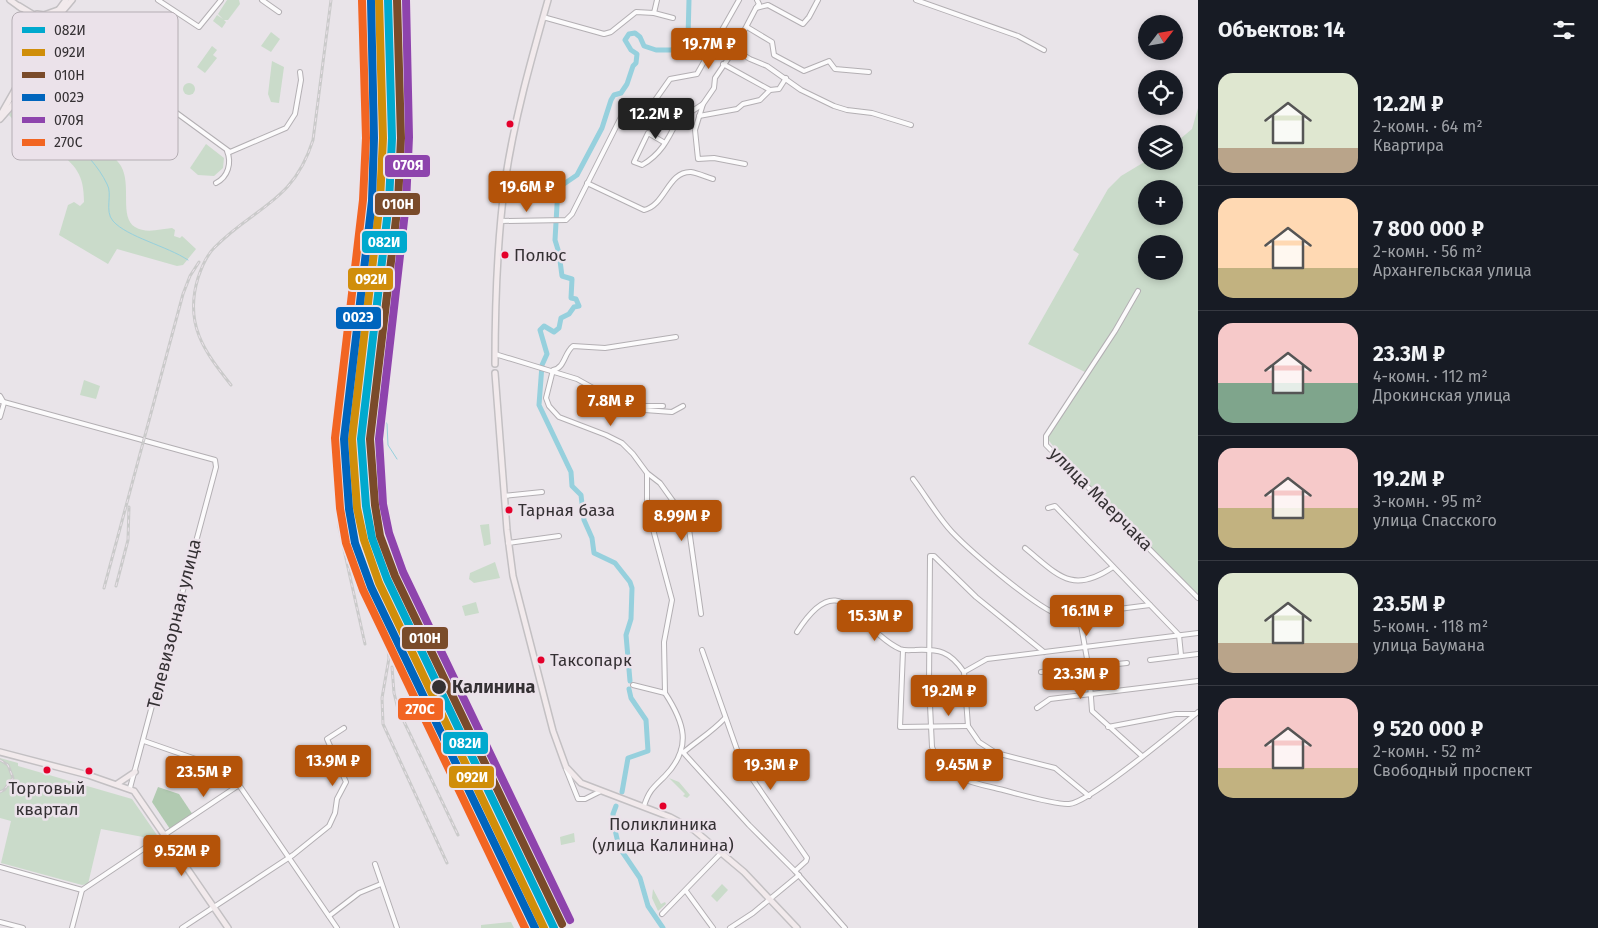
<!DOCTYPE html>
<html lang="ru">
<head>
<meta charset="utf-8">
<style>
	body { margin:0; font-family:"Fira Sans",sans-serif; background:#242831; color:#f1f3f6; height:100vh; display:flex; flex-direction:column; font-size:19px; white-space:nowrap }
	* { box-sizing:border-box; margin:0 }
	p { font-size:16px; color:#9ea1a6 }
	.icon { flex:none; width:28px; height:28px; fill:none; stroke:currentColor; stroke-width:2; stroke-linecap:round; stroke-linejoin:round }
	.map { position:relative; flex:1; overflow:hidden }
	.side { display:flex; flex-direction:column; background:#171b24; width:400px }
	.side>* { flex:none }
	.needle { width:32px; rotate:59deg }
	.controls { position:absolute; left:1138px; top:15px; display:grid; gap:10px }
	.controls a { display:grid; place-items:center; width:45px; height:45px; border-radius:50%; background:#171b24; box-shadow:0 2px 8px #0003; font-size:25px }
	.price { position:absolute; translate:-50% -42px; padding:0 11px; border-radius:5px; background:#b45309; color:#fff; font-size:16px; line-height:32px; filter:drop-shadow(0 1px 2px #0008) }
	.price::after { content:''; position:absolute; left:50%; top:30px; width:15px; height:11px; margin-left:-8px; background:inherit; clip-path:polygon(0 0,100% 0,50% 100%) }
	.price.selected { background:#222; color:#fff }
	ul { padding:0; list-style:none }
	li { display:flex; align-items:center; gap:15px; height:125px; padding:0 20px }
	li+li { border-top:1px solid #363941 }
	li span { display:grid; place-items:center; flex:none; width:140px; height:100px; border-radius:15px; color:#555 }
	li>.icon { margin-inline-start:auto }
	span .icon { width:60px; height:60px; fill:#fffc; stroke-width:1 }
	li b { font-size:21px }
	h2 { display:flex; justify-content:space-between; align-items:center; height:60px; padding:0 20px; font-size:21px }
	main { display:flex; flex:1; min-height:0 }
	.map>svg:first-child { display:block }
</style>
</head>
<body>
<main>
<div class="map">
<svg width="1198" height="928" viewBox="0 0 1198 928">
	<rect width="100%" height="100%" fill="#e9e4e9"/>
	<!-- green -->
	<g fill="#cadbca" fill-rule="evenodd">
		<polygon points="227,0 239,0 240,4 228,20 224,20 226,22 222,28 213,21 217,15 223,19 218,14"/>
		<polygon points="271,32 280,39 271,52 261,46"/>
		<polygon points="212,46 217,50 213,55 217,58 205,73 197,67"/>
		<polygon points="272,61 284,67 279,103 271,102 268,94"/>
		<path d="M38,80C40,84 40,90 42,94C51,107 65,120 77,131C90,143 112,151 121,166C132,185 119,217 135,227C146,234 160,229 172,228L175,230L174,236L180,238L182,236L196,249L183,265L177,266L117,249L108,264L59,235L68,205L74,202L80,206L84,202C84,174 76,166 55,149L59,143L57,137L43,128L37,130L33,135L21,128L9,115Z"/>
		<circle cx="189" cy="89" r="6"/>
		<path d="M1198,108V596L1060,455L1047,438L1087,373L1028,344L1079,254L1073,250L1108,189L1121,176L1146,161H1174V144L1192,129ZM1146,189H1174V216H1146ZM1146,244H1174V271H1146Z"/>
		<polygon points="206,144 224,158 223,168 214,176 198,175 190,168"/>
		<polygon points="84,380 100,386 96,399 80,395"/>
		<polygon points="489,524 491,544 484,546 480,525"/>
		<polygon points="495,562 500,578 474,583 469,579 470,573"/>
		<polygon points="476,602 479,613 465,616 462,606"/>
		<polygon points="0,758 18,763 18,766 132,799 159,838 147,844 143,837 101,829 88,884 82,885 1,863 11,821 0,818"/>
		<polygon points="669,778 679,782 690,795 687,798 683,796 685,794"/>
		<polygon points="574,833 575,842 561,845 560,837"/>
		<polygon points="722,884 728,890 717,902 711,896"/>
		<polygon points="653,889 661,904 665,902 666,904 658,911 652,898"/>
		<polygon points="511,922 514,928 481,928 481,925"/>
	</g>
	<!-- forest -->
	<polygon fill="#b1cab1" points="158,787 179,794 193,815 170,829 152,802"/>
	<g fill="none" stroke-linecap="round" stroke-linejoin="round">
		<!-- stream -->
		<g stroke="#96d0dd" stroke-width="1">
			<path d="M20,104C52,125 90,149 107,184C113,194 104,211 113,221C127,237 167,246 188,260"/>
			<polyline points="380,413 387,424 388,445 397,459"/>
		</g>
		<!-- river -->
		<g stroke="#96d0dd" stroke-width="5">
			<polyline points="630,681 626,635 631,619 632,588 630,582 615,563 594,553 592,538 584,520 581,495 572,486 571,472 539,405 542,365 547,354 540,330 544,326 554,332 559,328 561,318 569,314 574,307 579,306 576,299 571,298 572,279 562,276 559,253 555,240 558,188 577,175 602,128 611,100 614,95 621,93 627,84 633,66 636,63 637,54 631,50 625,40 629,34 635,33 640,37 644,46 656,50 671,50 686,43 688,38 689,0"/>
			<polyline points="622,792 628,758 648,751 646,720 631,698 629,689"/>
			<polyline points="616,806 613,814 615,830 619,847 640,878 648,906 663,928"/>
		</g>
		<defs>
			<g id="minor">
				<polyline points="158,0 199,27 221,0"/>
				<polyline points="262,0 279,12"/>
				<polyline points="757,0 759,4 756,8 768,5 803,24 809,17 818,0"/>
				<polyline points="916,0 1018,36 1044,50"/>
				<polyline points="654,13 673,18"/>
				<polyline points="543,17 604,34 611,32 636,12 654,13 657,0"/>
				<polyline points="747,27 772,42 774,55 804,71 829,61 835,69 869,72"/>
				<polyline points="49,30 55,36 57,43 46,60 46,66 90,77 101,73 111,65 230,152 286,128 295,114 301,80 300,72"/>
				<polyline points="718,40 750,59 767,66 801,90 834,106 847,110 872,113 911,125"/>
				<polyline points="61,45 101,73"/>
				<polyline points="723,64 770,90"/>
				<polyline points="703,104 695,130 698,159 714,158 745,164"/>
				<polyline points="651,106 677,121 703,104 714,88 715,78 734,50 756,8"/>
				<polyline points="699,116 737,109 743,104 760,100 770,90 779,89 786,78"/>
				<path d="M665,143L648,133L634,162L642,165C660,155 668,140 677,121"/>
				<path d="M216,183C228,177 232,163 227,151"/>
				<path d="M587,183L644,210C665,206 668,171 691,172C698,173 706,177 713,179"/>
				<polyline points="501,221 566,220 572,214 622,115 630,111 651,106 670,79 697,74 739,0"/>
				<polyline points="1138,291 1115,331 1046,436 1046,445 1198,598"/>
				<polyline points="495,354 577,379 631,409 672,412 683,406"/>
				<polyline points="0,396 4,403 0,417"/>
				<polyline points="0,401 215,460 216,467 130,788"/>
				<polyline points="638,410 644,406 663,406"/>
				<polyline points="647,473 660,483 688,522 701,614"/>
				<path d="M913,479C926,496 937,516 952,532C968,549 1045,616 1064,616L1150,605"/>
				<polyline points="504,496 542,492"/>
				<polyline points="1048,508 1055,506 1179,635 1181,655"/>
				<polyline points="508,543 559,536"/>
				<path d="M1025,548C1058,575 1072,595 1113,567"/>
				<polyline points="1079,614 1089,670 1092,711 1142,756"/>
				<path d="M797,632C842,561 857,629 900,649C905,651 910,650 915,650C939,649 950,651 964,672"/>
				<polyline points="702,650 742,764 807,858 806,861 795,871"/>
				<polyline points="903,650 900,727 968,726"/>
				<path d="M1044,652L976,597L934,556H930L929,684L932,747C943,776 967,782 995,788C1012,792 1054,805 1069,804C1089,803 1177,729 1198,712"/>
				<polyline points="1150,660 1198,654"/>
				<polyline points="964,672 987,659 1198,633"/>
				<polyline points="964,672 968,726 979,742 996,753 1055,768 1089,796"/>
				<polyline points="1041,672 1127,663"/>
				<path d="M633,685L665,693C684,722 693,747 665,776C654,787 649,790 644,806"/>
				<path d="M665,693L664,642L672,600L650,518L647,501V473L633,454L622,443L606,435L559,417L549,406L546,398L553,370C565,368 564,353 573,346L605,348L676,337"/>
				<polyline points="1037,708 1050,699 1198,681"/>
				<polyline points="1108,727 1176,714 1195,714"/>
				<polyline points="144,741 207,763 239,785 337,928"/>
				<polyline points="681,750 749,825 795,871 845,928"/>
				<path d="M684,752C698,740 712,732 725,718"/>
				<polyline points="566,769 578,799 585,799 601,791"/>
				<polyline points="375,864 397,928"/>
				<polyline points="0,867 82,890 239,785"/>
				<polyline points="686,891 713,928"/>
				<polyline points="662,914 722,852"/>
				<polyline points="329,916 359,893 381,884"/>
				<polyline points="0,922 23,928"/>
				<polyline points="72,928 82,890"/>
				<polyline points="182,928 293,855 329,826 335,813 337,799 346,782 327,739 344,728"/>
				<polyline points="730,928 753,913 799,875"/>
			</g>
			<g id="major">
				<polyline points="10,0 21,8"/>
				<polyline points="37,14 44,15 58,10"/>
				<polyline points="29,15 49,30"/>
				<polyline points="32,18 39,33 38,43"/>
				<polyline points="51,25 72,0"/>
				<polyline points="0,116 49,30 52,19 66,0"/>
				<polyline points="0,119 57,54 61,45 55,28 19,6"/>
				<path d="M495,364C495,304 497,242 505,182C514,120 531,60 548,0"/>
				<polyline points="495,373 507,530 513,576 553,731 566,767 581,783 670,817 694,830 744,872 797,928"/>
				<polyline points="0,752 88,775 134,791 228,928"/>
				<polyline points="117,784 135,772"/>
			</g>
		</defs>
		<!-- minor casing -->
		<use href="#minor" stroke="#b3afb3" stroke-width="6"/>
		<!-- major casing -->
		<use href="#major" stroke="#c3c0c3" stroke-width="8"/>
		<!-- minor -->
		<use href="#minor" stroke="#fcfbfc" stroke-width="4"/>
		<!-- major -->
		<use href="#major" stroke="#f2eaec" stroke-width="5"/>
		<defs>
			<g id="rail">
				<path d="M231,385C204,351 184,324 198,278C202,266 206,256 214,248C255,206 293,203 313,140L331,0"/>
				<polyline points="342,441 348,475 382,586 548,928"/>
				<polyline points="342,447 338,395 343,360 360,287"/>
				<polyline points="342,465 338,502 339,527 365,644"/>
				<polyline points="116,586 128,540 129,507"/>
				<polyline points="104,588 183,294 190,276 199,262"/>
				<polyline points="382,593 389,658 382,698 383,724 447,863"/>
				<polyline points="392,620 400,642 470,784"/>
				<polyline points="394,647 402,679 410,696"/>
				<polyline points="392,667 394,693 398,709 458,835"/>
				<polyline points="0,760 8,765 13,778 4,790 0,792"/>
			</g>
		</defs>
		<!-- rail casing -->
		<use href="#rail" stroke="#cacaca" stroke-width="3"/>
		<!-- rail -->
		<use href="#rail" stroke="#ebe2ea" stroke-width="1" stroke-dasharray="4" stroke-linecap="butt"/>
		<defs>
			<polyline id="rail-1" points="388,0 392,138 389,202 361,439 366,506 372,538 387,579 554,928"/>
			<polyline id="rail-2" points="379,0 383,138 380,201 352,439 357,508 364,540 379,583 544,928"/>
			<polyline id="rail-3" points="397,0 401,138 398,202 370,439 375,505 380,536 395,576 562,924"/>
			<polyline id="rail-4" points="371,1 374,138 372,201 344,439 349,509 355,543 371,587 535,928"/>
			<polyline id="rail-5" points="406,0 409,137 406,203 379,439 383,504 389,533 403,572 570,920"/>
			<polyline id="rail-6" points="362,1 366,138 363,200 335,438 340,508 346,543 363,590 525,928"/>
		</defs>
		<!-- rail-1 casing -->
		<use href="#rail-1" stroke="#ebe2ea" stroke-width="11"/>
		<!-- rail-2 casing -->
		<use href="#rail-2" stroke="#ebe2ea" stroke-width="11"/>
		<!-- rail-3 casing -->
		<use href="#rail-3" stroke="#ebe2ea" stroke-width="11"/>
		<!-- rail-4 casing -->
		<use href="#rail-4" stroke="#ebe2ea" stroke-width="11"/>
		<!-- rail-5 casing -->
		<use href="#rail-5" stroke="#ebe2ea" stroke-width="11"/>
		<!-- rail-6 casing -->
		<use href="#rail-6" stroke="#ebe2ea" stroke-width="11"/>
		<!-- rail-1 -->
		<use href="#rail-1" stroke="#00a9ce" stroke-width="8"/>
		<!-- rail-2 -->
		<use href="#rail-2" stroke="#d08e0a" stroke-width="8"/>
		<!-- rail-3 -->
		<use href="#rail-3" stroke="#7a4b2a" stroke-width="8"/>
		<!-- rail-4 -->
		<use href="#rail-4" stroke="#0065bd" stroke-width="8"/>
		<!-- rail-5 -->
		<use href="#rail-5" stroke="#8e44ad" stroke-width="8"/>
		<!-- rail-6 -->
		<use href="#rail-6" stroke="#f26522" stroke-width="8"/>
	</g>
	<!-- markers -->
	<g fill="#e4002b" stroke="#ebe2ea" stroke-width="2">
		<circle cx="510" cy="124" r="4.5"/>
		<circle cx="505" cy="255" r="4.5"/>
		<circle cx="509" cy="510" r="4.5"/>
		<circle cx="541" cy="660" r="4.5"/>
		<circle cx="47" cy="770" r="4.5"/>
		<circle cx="89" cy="771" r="4.5"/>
		<circle cx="663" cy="806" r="4.5"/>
	</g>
	<circle fill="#343033" stroke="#ebe2ea" stroke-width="2" cx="439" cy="687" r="8"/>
	<g text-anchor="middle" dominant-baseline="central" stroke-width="5" stroke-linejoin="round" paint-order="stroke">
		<!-- bus labels -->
		<g font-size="17" fill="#343033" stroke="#ebe2ea" text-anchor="start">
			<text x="514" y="255">Полюс</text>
			<text x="518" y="510">Тарная база</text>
			<text x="550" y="660">Таксопарк</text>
			<text x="47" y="788" text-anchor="middle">Торговый<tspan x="47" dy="21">квартал</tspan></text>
			<text x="663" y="824" text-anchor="middle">Поликлиника<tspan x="663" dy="21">(улица Калинина)</tspan></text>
		</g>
		<!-- street labels -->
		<g font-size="18" fill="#343033" stroke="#ebe2ea">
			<text transform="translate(1101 499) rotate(45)">улица Маерчака</text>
			<text transform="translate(174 624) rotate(-76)">Телевизорная улица</text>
		</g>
		<!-- stop labels -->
		<g font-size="18" font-weight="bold" fill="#343033" stroke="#ebe2ea" text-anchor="start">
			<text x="452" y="687">Калинина</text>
		</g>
	</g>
	<!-- legend -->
	<rect x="12" y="12" width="166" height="148" rx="8" fill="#ebe2ea" stroke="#b4adb3" stroke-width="1"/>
	<rect x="22" y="27" width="23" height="6" fill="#00a9ce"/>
	<rect x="22" y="49" width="23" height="7" fill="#d08e0a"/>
	<rect x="22" y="72" width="23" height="6" fill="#7a4b2a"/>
	<rect x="22" y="94" width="23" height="7" fill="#0065bd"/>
	<rect x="22" y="117" width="23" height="6" fill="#8e44ad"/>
	<rect x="22" y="139" width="23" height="7" fill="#f26522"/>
	<g font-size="14" fill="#343033">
		<text x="54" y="35">082И</text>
		<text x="54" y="57">092И</text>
		<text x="54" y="80">010Н</text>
		<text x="54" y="102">002Э</text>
		<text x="54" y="125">070Я</text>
		<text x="54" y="147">270С</text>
	</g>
	<g stroke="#ebe2ea" stroke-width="2">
		<rect x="384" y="154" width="47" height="24" rx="5" fill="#8e44ad"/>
		<rect x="374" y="192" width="47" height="24" rx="5" fill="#7a4b2a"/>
		<rect x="361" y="230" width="47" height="24" rx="5" fill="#00a9ce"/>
		<rect x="347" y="267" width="47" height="24" rx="5" fill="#d08e0a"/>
		<rect x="335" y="306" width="47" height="24" rx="5" fill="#0065bd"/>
		<rect x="401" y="626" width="48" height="24" rx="5" fill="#7a4b2a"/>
		<rect x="397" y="697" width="47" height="24" rx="5" fill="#f26522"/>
		<rect x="442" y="731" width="47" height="24" rx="5" fill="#00a9ce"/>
		<rect x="448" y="765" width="47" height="24" rx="5" fill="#d08e0a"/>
	</g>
	<g font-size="14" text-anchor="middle" font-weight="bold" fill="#fff">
		<text x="408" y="170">070Я</text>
		<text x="398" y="209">010Н</text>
		<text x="384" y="247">082И</text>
		<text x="371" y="284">092И</text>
		<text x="358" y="322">002Э</text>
		<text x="425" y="643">010Н</text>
		<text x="420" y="714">270С</text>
		<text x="465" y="748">082И</text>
		<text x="472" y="782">092И</text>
	</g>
</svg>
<div class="controls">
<a><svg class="needle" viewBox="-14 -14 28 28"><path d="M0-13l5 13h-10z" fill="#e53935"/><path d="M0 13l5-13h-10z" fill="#9ea1a6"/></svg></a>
<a><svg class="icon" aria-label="locate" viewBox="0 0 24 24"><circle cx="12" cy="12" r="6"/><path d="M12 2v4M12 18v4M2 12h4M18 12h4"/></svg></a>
<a><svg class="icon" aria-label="layers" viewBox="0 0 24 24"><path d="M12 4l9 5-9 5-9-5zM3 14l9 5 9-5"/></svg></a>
<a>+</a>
<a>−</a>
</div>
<b class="price" style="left:709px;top:70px">19.7M ₽</b>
<b class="price selected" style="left:656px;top:140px">12.2M ₽</b>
<b class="price" style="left:527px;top:213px">19.6M ₽</b>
<b class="price" style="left:611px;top:427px">7.8M ₽</b>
<b class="price" style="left:682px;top:542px">8.99M ₽</b>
<b class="price" style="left:1087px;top:637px">16.1M ₽</b>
<b class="price" style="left:875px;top:642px">15.3M ₽</b>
<b class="price" style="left:1081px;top:700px">23.3M ₽</b>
<b class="price" style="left:949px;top:717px">19.2M ₽</b>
<b class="price" style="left:333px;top:787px">13.9M ₽</b>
<b class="price" style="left:771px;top:791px">19.3M ₽</b>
<b class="price" style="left:964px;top:791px">9.45M ₽</b>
<b class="price" style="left:204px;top:798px">23.5M ₽</b>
<b class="price" style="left:182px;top:877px">9.52M ₽</b>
</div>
<section class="side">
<h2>Объектов: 14<svg class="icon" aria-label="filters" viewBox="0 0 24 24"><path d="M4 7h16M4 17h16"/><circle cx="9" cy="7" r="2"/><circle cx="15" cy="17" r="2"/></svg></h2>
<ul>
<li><span style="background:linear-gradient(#dfe7d0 75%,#b9a48a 0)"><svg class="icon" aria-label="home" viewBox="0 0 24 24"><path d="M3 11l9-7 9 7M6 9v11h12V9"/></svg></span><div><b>12.2M ₽</b><p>2-комн. · 64 m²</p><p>Квартира</p></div></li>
<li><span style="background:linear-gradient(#ffd9b3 70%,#c2b280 0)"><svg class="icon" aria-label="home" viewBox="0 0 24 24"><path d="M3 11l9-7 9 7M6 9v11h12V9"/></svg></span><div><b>7 800 000 ₽</b><p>2-комн. · 56 m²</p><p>Архангельская улица</p></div></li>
<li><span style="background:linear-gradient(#f6c9c9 60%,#7fa58c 0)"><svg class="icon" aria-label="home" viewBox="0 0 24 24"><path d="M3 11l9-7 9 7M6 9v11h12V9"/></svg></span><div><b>23.3M ₽</b><p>4-комн. · 112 m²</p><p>Дрокинская улица</p></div></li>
<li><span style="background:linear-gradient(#f6c9c9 60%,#c2b280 0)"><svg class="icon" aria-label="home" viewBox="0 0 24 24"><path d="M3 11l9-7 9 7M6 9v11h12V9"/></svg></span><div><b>19.2M ₽</b><p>3-комн. · 95 m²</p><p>улица Спасского</p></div></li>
<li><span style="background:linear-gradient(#dfe7d0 70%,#b9a48a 0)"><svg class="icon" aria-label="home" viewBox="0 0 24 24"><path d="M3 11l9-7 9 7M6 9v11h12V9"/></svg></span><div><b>23.5M ₽</b><p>5-комн. · 118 m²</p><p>улица Баумана</p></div></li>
<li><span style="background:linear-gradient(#f6c9c9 70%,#c2b280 0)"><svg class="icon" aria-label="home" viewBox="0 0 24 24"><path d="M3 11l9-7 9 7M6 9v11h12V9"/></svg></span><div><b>9 520 000 ₽</b><p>2-комн. · 52 m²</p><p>Свободный проспект</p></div></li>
</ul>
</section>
</main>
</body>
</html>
